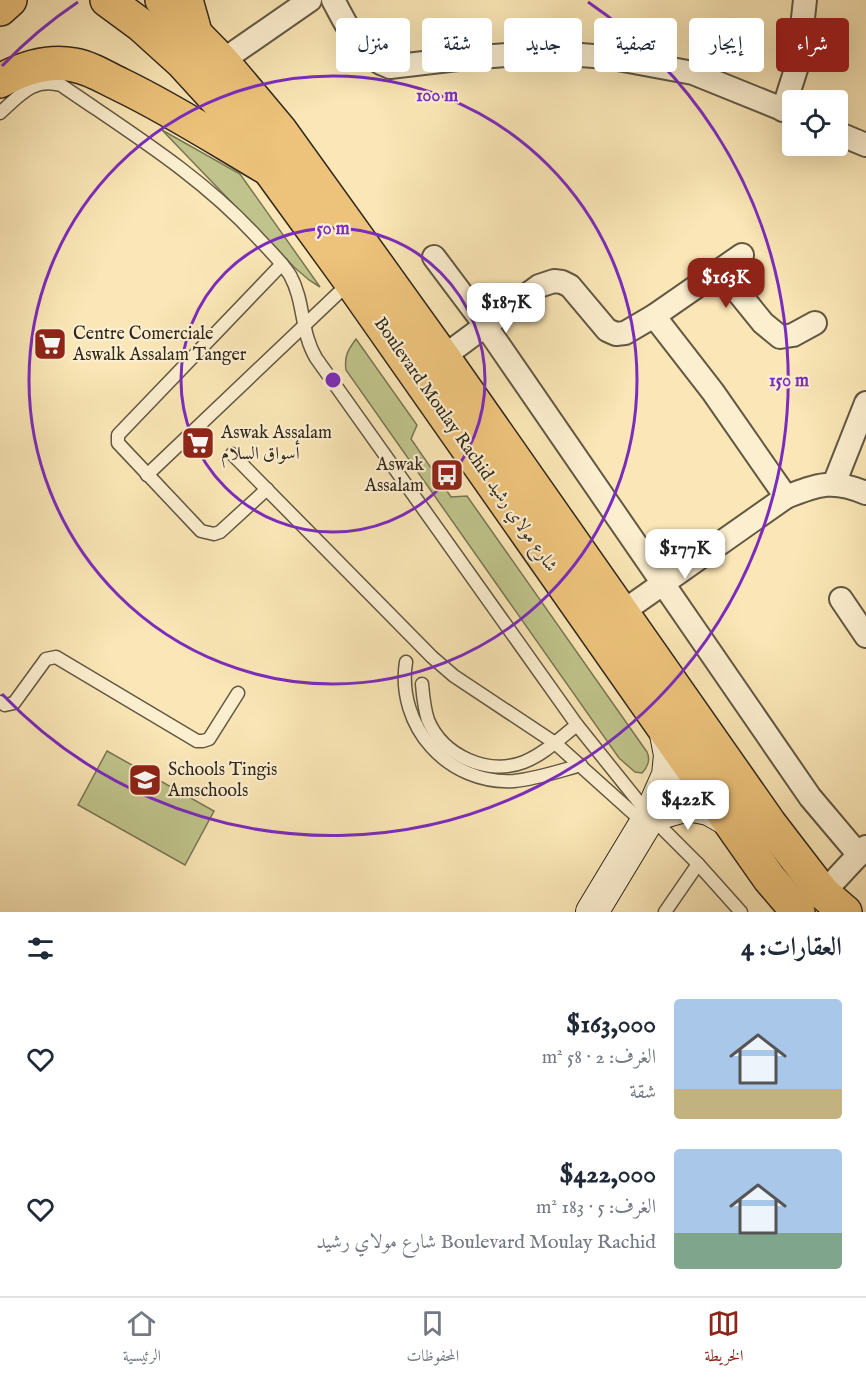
<!DOCTYPE html>
<html lang="ar">
<head>
<meta charset="utf-8">
<style>
	body { margin:0; font-family:"IM FELL English",Amiri,serif; background:#f6f6f7; color:#1f2937; direction:rtl; height:100vh; display:flex; flex-direction:column; font-size:22px; white-space:nowrap }
	* { box-sizing:border-box; margin:0 }
	p { font-size:20px; color:#747a83 }
	.icon { flex:none; width:33px; height:33px; fill:none; stroke:currentColor; stroke-width:2; stroke-linecap:round; stroke-linejoin:round }
	.map { position:relative; height:912px; overflow:hidden; direction:ltr }
	.drawer { display:flex; flex-direction:column; background:#fff; flex:1 }
	.drawer>* { flex:none }
	.top-card { position:absolute; left:18px; top:18px; width:831px; height:54px; direction:rtl; display:flex; gap:12px }
	.controls { position:absolute; left:782px; top:90px; display:grid; gap:12px }
	.controls a { display:grid; place-items:center; width:66px; height:66px; border-radius:6px; background:#fff; box-shadow:0 6px 24px #0002; font-size:30px }
	.price { position:absolute; translate:-50% -51px; padding:0 14px; border-radius:12px; background:#fff; color:#222; font-size:20px; line-height:39px; filter:drop-shadow(0 2px 3px #0008) }
	.price::after { content:''; position:absolute; left:50%; top:36px; width:18px; height:14px; margin-left:-9px; background:inherit; clip-path:polygon(0 0,100% 0,50% 100%) }
	.price.selected { background:#8f2418; color:#fff }
	ul { padding:0; list-style:none }
	li { display:flex; align-items:center; gap:18px; height:150px; padding:0 24px }
	li span { display:grid; place-items:center; flex:none; width:168px; height:120px; border-radius:6px; color:#555 }
	li>.icon { margin-inline-start:auto }
	span .icon { width:72px; height:72px; fill:#fffc; stroke-width:1 }
	li b { font-size:26px }
	h2 { display:flex; justify-content:space-between; align-items:center; height:72px; padding:0 24px; font-size:26px }
	.tag { padding:0 21px; border-radius:6px; background:#fff; box-shadow:0 6px 24px #0002; font-size:21px; line-height:54px }
	.tag.selected { background:#8f2418; color:#fff }
	.menu { display:flex; justify-content:space-around; align-items:center; height:84px; border-top:2px solid #e0e1e3; background:#fff; font-size:16px; color:#747a83 }
	.menu a { display:grid; justify-items:center; gap:3px }
	.menu .selected { color:#8f2418 }
	.map>svg:first-child { display:block }
</style>
</head>
<body>
<div class="map">
<svg width="866" height="912" viewBox="0 0 866 912">
	<rect width="100%" height="100%" fill="#fae6b6"/>
	<filter id="stains"><feTurbulence type="fractalNoise" baseFrequency=".00333" numOctaves="4"/><feColorMatrix values="0 0 0 0 .2 0 0 0 0 .09 0 0 0 0 .02 0 0 0 .5 -.17"/></filter>
	<radialGradient id="worn" r=".72"><stop offset=".6" stop-color="#630" stop-opacity="0"/><stop offset="1" stop-color="#630" stop-opacity=".3"/></radialGradient>
	<!-- grass -->
	<g fill="#c0c48c" stroke="#787654" stroke-width="1.5">
		<polygon points="162,130 240,174 320,287 309,280 294,267"/>
		<path d="M356,339L417,425L411,439L451,497L467,496L647,752C651,760 647,768 642,773L635,772L619,758L346,370C344,356 348,350 356,339Z"/>
		<polygon points="107,751 214,811 185,865 78,805"/>
	</g>
	<g fill="none" stroke-linecap="round" stroke-linejoin="round">
		<defs>
			<g id="lane">
				<path d="M0,113C19,96 33,77 61,85C129,132 200,175 257,237C268,249 281,261 290,275C305,302 300,331 316,358L577,725L650,816L698,864L741,912"/>
				<polyline points="232,454 432,657 454,676 555,743 644,823"/>
				<polyline points="147,475 350,282"/>
				<polyline points="267,489 220,532 214,534 201,531 118,443 118,435 282,264"/>
				<path d="M406,662C396,726 448,785 514,781C536,779 559,771 581,765"/>
				<path d="M422,684C423,696 424,708 428,720C443,756 488,776 524,762C544,754 560,738 577,725"/>
				<polyline points="0,702 5,705 14,703 46,659 56,657 197,741 203,741 209,739 238,693"/>
				<polyline points="665,912 698,864"/>
			</g>
			<g id="street">
				<path d="M333,0C348,27 360,57 390,67L466,58L520,54H567L607,57L693,73L792,113"/>
				<polyline points="222,61 310,0"/>
				<polyline points="783,110 798,63 805,0"/>
				<polyline points="837,133 866,145"/>
				<polyline points="434,257 485,325 810,797 859,855"/>
				<polyline points="720,270 763,323 780,337 793,335 815,323"/>
				<polyline points="654,316 713,392 786,497"/>
				<polyline points="443,357 539,286 554,281 562,282 570,286 607,330 616,334 625,333 654,316 742,255"/>
				<polyline points="834,484 866,403"/>
				<polyline points="841,599 866,636"/>
				<path d="M621,613L786,497C819,484 833,479 866,493"/>
				<polyline points="823,893 866,847"/>
			</g>
			<g id="secondary">
				<polyline points="650,816 688,805 709,809 730,821"/>
				<polyline points="592,912 650,816 668,775 670,755 665,729"/>
			</g>
			<g id="primary">
				<polyline points="107,0 141,25 183,63 226,110 351,282 769,878 798,912"/>
				<polyline points="162,0 222,61 280,130 443,357 770,824 823,893 845,912"/>
			</g>
			<g id="highway">
				<polyline points="186,0 195,32"/>
				<polyline points="0,9 10,0"/>
				<path d="M0,81C23,68 48,60 74,65C91,68 106,78 121,85C173,110 222,142 272,171"/>
			</g>
		</defs>
		<!-- lane casing -->
		<use href="#lane" stroke="#625843" stroke-width="15"/>
		<!-- street casing -->
		<use href="#street" stroke="#625843" stroke-width="26"/>
		<!-- secondary casing -->
		<use href="#secondary" stroke="#30281d" stroke-width="34"/>
		<!-- primary casing -->
		<use href="#primary" stroke="#30281d" stroke-width="36"/>
		<!-- highway casing -->
		<use href="#highway" stroke="#30281d" stroke-width="36"/>
		<!-- lane -->
		<use href="#lane" stroke="#fcefd0" stroke-width="12"/>
		<!-- street -->
		<use href="#street" stroke="#fcefd0" stroke-width="22"/>
		<!-- secondary -->
		<use href="#secondary" stroke="#fcefd0" stroke-width="32"/>
		<!-- primary -->
		<use href="#primary" stroke="#edc37b" stroke-width="33"/>
		<!-- highway -->
		<use href="#highway" stroke="#edc37b" stroke-width="33"/>
	</g>
	<!-- distance rings -->
	<g fill="none" stroke="#7b2cbf" stroke-width="3">
		<circle cx="333" cy="380" r="152"/>
		<circle cx="333" cy="380" r="304"/>
		<path d="M2 66A456 456 0 0 1 78 2M588 2A456 456 0 1 1 2 694"/>
	</g>
	<!-- icons -->
	<defs>
		<symbol id="supermarket-square" viewBox="-11 -11 22 22"><rect x="-9" y="-9" width="18" height="18" rx="4" fill="#8f2418" stroke="#fcefd0"/><path d="M-6-5.5h2.5l.6 2H6L4.5 2H-2.5L-4.4-4H-6ZM-1.5 3.2a1.3 1.3 0 1 0 .1 0ZM3 3.2a1.3 1.3 0 1 0 .1 0Z" fill="#fff"/></symbol>
		<symbol id="bus-square" viewBox="-11 -11 22 22"><rect x="-9" y="-9" width="18" height="18" rx="4" fill="#8f2418" stroke="#fcefd0"/><path d="M-5-6H5V4H4V6H2V4H-2V6H-4V4H-5ZM-3.5-4V0h7V-4ZM-3.5 1.2v1.5H-2V1.2ZM2 1.2v1.5H3.5V1.2Z" fill="#fff"/></symbol>
		<symbol id="school-square" viewBox="-11 -11 22 22"><rect x="-9" y="-9" width="18" height="18" rx="4" fill="#8f2418" stroke="#fcefd0"/><path d="M0-5L7-2L0 1L-7-2ZM-4 1L0 2.5L4 1V4Q0 6-4 4Z" fill="#fff"/></symbol>
	</defs>
	<g fill-rule="evenodd">
		<use href="#supermarket-square" x="31" y="325" width="38" height="38"/>
		<use href="#supermarket-square" x="179" y="424" width="38" height="38"/>
		<use href="#bus-square" x="428" y="456" width="38" height="38"/>
		<use href="#school-square" x="126" y="761" width="38" height="38"/>
	</g>
	<g text-anchor="middle" dominant-baseline="central" stroke-width="4.5" stroke-linejoin="round" paint-order="stroke">
		<!-- poi labels -->
		<g font-size="18" fill="#30281d" stroke="#fcefd0" text-anchor="start">
			<text x="73" y="334">Centre Comerciale<tspan x="73" dy="21">Aswalk Assalam Tanger</tspan></text>
			<text x="221" y="433">Aswak Assalam<tspan x="221" dy="21">أسواق السلام</tspan></text>
			<text x="424" y="465" text-anchor="end">Aswak<tspan x="424" dy="21">Assalam</tspan></text>
			<text x="168" y="770">Schools Tingis<tspan x="168" dy="21">Amschools</tspan></text>
		</g>
		<!-- street labels -->
		<g font-size="18" fill="#30281d" stroke="#fcefd0">
			<text transform="translate(465 445) rotate(55)">Boulevard Moulay Rachid شارع مولاي رشيد</text>
		</g>
	</g>
	<circle cx="333" cy="380" r="9" fill="#7b2cbf" stroke="#fcefd0" stroke-width="3"/>
	<g font-size="18" text-anchor="middle" font-weight="bold" fill="#7b2cbf" stroke="#fcefd0" stroke-width="4.5" stroke-linejoin="round" paint-order="stroke">
		<text x="437" y="101">100 m</text>
		<text x="333" y="234">50 m</text>
		<text x="789" y="386">150 m</text>
	</g>
	<rect width="100%" height="100%" filter="url(#stains)"/>
	<rect width="100%" height="100%" fill="url(#worn)"/>
</svg>
<div class="controls">
<a><svg class="icon" aria-label="locate" viewBox="0 0 24 24"><circle cx="12" cy="12" r="6"/><path d="M12 2v4M12 18v4M2 12h4M18 12h4"/></svg></a>
</div>
<b class="price selected" style="left:726px;top:309px">$163K</b>
<b class="price" style="left:506px;top:334px">$187K</b>
<b class="price" style="left:685px;top:580px">$177K</b>
<b class="price" style="left:688px;top:831px">$422K</b>
<div class="top-card">
<a class="tag selected">شراء</a>
<a class="tag">إيجار</a>
<a class="tag">تصفية</a>
<a class="tag">جديد</a>
<a class="tag">شقة</a>
<a class="tag">منزل</a>
</div>
</div>
<section class="drawer">
<h2>العقارات: 4<svg class="icon" aria-label="filters" viewBox="0 0 24 24"><path d="M4 7h16M4 17h16"/><circle cx="9" cy="7" r="2"/><circle cx="15" cy="17" r="2"/></svg></h2>
<ul>
<li><span style="background:linear-gradient(#a9c7e8 75%,#c2b280 0)"><svg class="icon" aria-label="home" viewBox="0 0 24 24"><path d="M3 11l9-7 9 7M6 9v11h12V9"/></svg></span><div><b>$163,000</b><p>الغرف: 2 · 58 m²</p><p>شقة</p></div><svg class="icon" aria-label="heart" viewBox="0 0 24 24"><path d="M12 20l-8-8c-3-5 5-10 8-4 3-6 11-1 8 4z"/></svg></li>
<li><span style="background:linear-gradient(#a9c7e8 70%,#7fa58c 0)"><svg class="icon" aria-label="home" viewBox="0 0 24 24"><path d="M3 11l9-7 9 7M6 9v11h12V9"/></svg></span><div><b>$422,000</b><p>الغرف: 5 · 183 m²</p><p>Boulevard Moulay Rachid شارع مولاي رشيد</p></div><svg class="icon" aria-label="heart" viewBox="0 0 24 24"><path d="M12 20l-8-8c-3-5 5-10 8-4 3-6 11-1 8 4z"/></svg></li>
</ul>
</section>
<nav class="menu">
<a class="selected"><svg class="icon" aria-label="map" viewBox="0 0 24 24"><path d="M3 6l6-2 6 2 6-2v14l-6 2-6-2-6 2zM9 4v14M15 6v14"/></svg>الخريطة</a>
<a><svg class="icon" aria-label="saved" viewBox="0 0 24 24"><path d="M7 4h10v16l-5-4-5 4z"/></svg>المحفوظات</a>
<a><svg class="icon" aria-label="home" viewBox="0 0 24 24"><path d="M3 11l9-7 9 7M6 9v11h12V9"/></svg>الرئيسية</a>
</nav>
</body>
</html>
